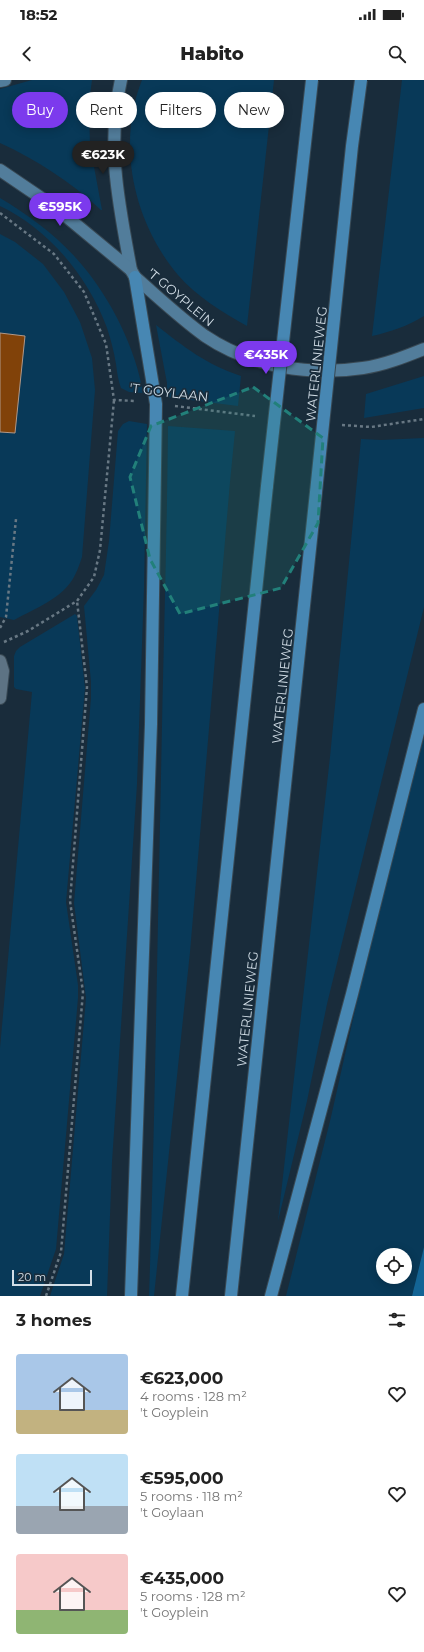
<!DOCTYPE html>
<html lang="en">
<head>
<meta charset="utf-8">
<style>
	body { margin:0; font-family:Montserrat,sans-serif; background:#f2f2f2; color:#222; height:100vh; display:flex; flex-direction:column; font-size:15px; white-space:nowrap }
	* { box-sizing:border-box; margin:0 }
	p { font-size:13px; color:#767676 }
	.icon { flex:none; width:22px; height:22px; fill:none; stroke:currentColor; stroke-width:2; stroke-linecap:round; stroke-linejoin:round }
	.map { position:relative; height:1216px; overflow:hidden }
	.details { display:flex; flex-direction:column; background:#fff; flex:1 }
	.details>* { flex:none }
	.top-card { position:absolute; left:12px; top:12px; width:400px; height:36px; display:flex; gap:8px }
	.tools { position:absolute; left:376px; top:1168px; display:grid; gap:8px }
	.tools a { display:grid; place-items:center; width:36px; height:36px; border-radius:50%; background:#fff; box-shadow:0 2px 10px #0003; font-size:20px }
	.scale { position:absolute; left:12px; bottom:10px; width:80px; box-sizing:border-box; padding-left:4px; border:2px solid #d2dee7; border-top:0; font-size:11px; line-height:14px; white-space:nowrap; color:#d2dee7; -webkit-text-stroke:3px #192c3b; paint-order:stroke }
	.price { position:absolute; translate:-50% -34px; padding:0 9px; border-radius:14px; background:#7c3aed; color:#fff; font-size:13px; line-height:26px; filter:drop-shadow(0 1px 2px #0008) }
	.price::after { content:''; position:absolute; left:50%; top:24px; width:12px; height:9px; margin-left:-6px; background:inherit; clip-path:polygon(0 0,100% 0,50% 100%) }
	.price.current { background:#222; color:#fff }
	ul { padding:0; list-style:none }
	li { display:flex; align-items:center; gap:12px; height:100px; padding:0 16px }
	li span { display:grid; place-items:center; flex:none; width:112px; height:80px; border-radius:4px; color:#555 }
	li>.icon { margin-inline-start:auto }
	span .icon { width:48px; height:48px; fill:#fffc; stroke-width:1 }
	li b { font-size:17px }
	h2 { display:flex; justify-content:space-between; align-items:center; height:48px; padding:0 16px; font-size:17px }
	.pill { padding:0 14px; border-radius:18px; background:#fff; box-shadow:0 2px 10px #0003; font-size:14px; line-height:36px }
	.pill.current { background:#7c3aed; color:#fff }
	.status { display:flex; justify-content:space-between; align-items:center; height:28px; padding:0 20px; background:#fff; direction:ltr }
	.status svg { height:11px; fill:currentColor }
	header { display:flex; justify-content:space-between; align-items:center; height:52px; padding:0 16px; background:#fff; font-size:18px; font-weight:800 }
	.map>svg:first-child { display:block }
</style>
</head>
<body>
<div class="status"><b>18:52</b><svg viewBox="0 0 49 12"><path d="M0 12V9h3v3zM5 12V6h3v6zM10 12V3h3v9zM15 12V0h3v12zM26 1h20v11H26zM47 4h2v5h-2z"/></svg></div>
<header><svg class="icon" aria-label="back" viewBox="0 0 24 24"><path d="M15 5l-7 7 7 7"/></svg>Habito<svg class="icon" aria-label="search" viewBox="0 0 24 24"><circle cx="10" cy="10" r="6"/><path d="M15 15l6 6"/></svg></header>
<div class="map">
<svg width="424" height="1216" viewBox="0 0 424 1216">
	<rect width="100%" height="100%" fill="#192c3b"/>
	<!-- green -->
	<g fill="#083958" fill-rule="evenodd">
		<path d="M32,0H92L89,22L90,65L102,130H101C71,102 37,80 0,63V9Z"/>
		<path d="M142,0H274L247,246C222,232 197,217 178,195C134,143 116,65 142,0Z"/>
		<path d="M402,0H424V236C408,246 390,252 372,256Z"/>
		<path d="M0,118C30,136 59,157 82,185C111,219 136,269 143,313L129,312L121,308C118,300 117,292 116,284C114,272 111,260 107,248C89,198 49,149 0,126Z"/>
		<path d="M0,154L15,162L43,184L64,212L80,242L92,278L95,310L82,477C80,483 78,489 75,495C64,518 34,529 14,540L0,537Z"/>
		<path d="M156,245C184,267 207,285 241,296L238,326L167,317V303Z"/>
		<polygon points="424,296 424,328 364,338 366,314"/>
		<polygon points="129,341 147,344 144,508 137,704 112,1082 107,1216 50,1216 64,1174 86,918 74,823 91,618 91,602 84,526 96,510 104,495 109,461 118,351 123,344"/>
		<path d="M168,346L235,351L230,402L190,872L154,1216H149C155,1043 157,869 161,696C163,579 167,463 168,346Z"/>
		<polygon points="424,358 424,527 327,924 307,1021 278,1141 330,677 361,359 381,360"/>
		<polygon points="75,534 77,536 85,608 66,822 78,905 78,918 56,1169 40,1216 0,1216 0,968 32,612 16,609 14,607 14,576 16,571 20,567"/>
		<path d="M424,642V1167L412,1216H286L331,1037L371,859ZM383,1175H405V1197H383Z"/>
	</g>
	<!-- water -->
	<polygon fill="#136495" points="424,1167 424,1216 412,1216"/>
	<!-- building -->
	<polygon fill="#814209" stroke="#b09888" points="0,253 25,256 15,353 0,352"/>
	<g fill="none" stroke-linecap="round" stroke-linejoin="round">
		<defs>
			<polyline id="street" points="0,581 3,591 0,618"/>
			<g id="secondary">
				<path d="M121,0C106,66 119,125 131,190L135,197C158,217 180,238 205,256C251,287 310,296 363,288C384,285 404,277 424,269"/>
				<polyline points="0,1 5,0"/>
				<polyline points="0,90 56,128 131,190"/>
			</g>
			<g id="primary">
				<polyline points="131,1216 151,644 156,324 135,197"/>
				<polyline points="182,1216 267,406"/>
				<polyline points="231,1216 316,412"/>
				<polyline points="271,1216 352,914 424,629"/>
			</g>
		</defs>
		<!-- street casing -->
		<use href="#street" stroke="#394954" stroke-width="14"/>
		<!-- secondary casing -->
		<use href="#secondary" stroke="#394954" stroke-width="14"/>
		<!-- primary casing -->
		<use href="#primary" stroke="#394954" stroke-width="14"/>
		<!-- path -->
		<g stroke="#687884" stroke-width="2.5" stroke-dasharray="3 3" stroke-linecap="butt">
			<polyline points="0,133 54,174 84,212 106,264 114,320 136,321"/>
			<polyline points="175,326 255,336"/>
			<polyline points="342,345 371,347 424,339"/>
			<polyline points="0,548 6,537 16,439"/>
			<polyline points="4,562 28,551 77,521 94,497 100,470 114,320"/>
			<polyline points="46,1216 61,1172 83,912 70,821 87,607 77,521"/>
		</g>
		<!-- street -->
		<use href="#street" stroke="#5d7384" stroke-width="12"/>
		<!-- secondary -->
		<use href="#secondary" stroke="#527d9b" stroke-width="12"/>
		<!-- primary -->
		<use href="#primary" stroke="#4787b3" stroke-width="12"/>
		<defs>
			<g id="primary-bridge">
				<polyline points="267,406 312,0"/>
				<polyline points="316,412 352,66 361,0"/>
			</g>
		</defs>
		<!-- primary-bridge casing -->
		<use href="#primary-bridge" stroke="#394954" stroke-width="14" stroke-linecap="butt"/>
		<!-- primary-bridge -->
		<use href="#primary-bridge" stroke="#4787b3" stroke-width="12"/>
	</g>
	<!-- marked area -->
	<path fill="#22807a" fill-opacity="0.2" stroke="#22807a" stroke-width="3" stroke-dasharray="8 5" stroke-linejoin="round" d="M253,307L323,358L318,443L281,508L180,534L150,479L130,397L151,346Z"/>
	<g text-anchor="middle" dominant-baseline="central" stroke-width="3.5" stroke-linejoin="round" paint-order="stroke">
		<!-- street labels -->
		<g font-size="13" fill="#d2dee7" stroke="#192c3b">
			<text transform="translate(181 217) rotate(40)">'T GOYPLEIN</text>
			<text transform="translate(316 284) rotate(-84)">WATERLINIEWEG</text>
			<text transform="translate(169 312) rotate(7)">'T GOYLAAN</text>
			<text transform="translate(282 606) rotate(-84)">WATERLINIEWEG</text>
			<text transform="translate(247 929) rotate(-84)">WATERLINIEWEG</text>
		</g>
	</g>
</svg>
<div class="tools">
<a><svg class="icon" aria-label="locate" viewBox="0 0 24 24"><circle cx="12" cy="12" r="6"/><path d="M12 2v4M12 18v4M2 12h4M18 12h4"/></svg></a>
</div>
<div class="scale">20 m</div>
<b class="price current" style="left:103px;top:95px">€623K</b>
<b class="price" style="left:60px;top:147px">€595K</b>
<b class="price" style="left:266px;top:295px">€435K</b>
<div class="top-card">
<a class="pill current">Buy</a>
<a class="pill">Rent</a>
<a class="pill">Filters</a>
<a class="pill">New</a>
</div>
</div>
<section class="details">
<h2>3 homes<svg class="icon" aria-label="filters" viewBox="0 0 24 24"><path d="M4 7h16M4 17h16"/><circle cx="9" cy="7" r="2"/><circle cx="15" cy="17" r="2"/></svg></h2>
<ul>
<li><span style="background:linear-gradient(#a9c7e8 70%,#c2b280 0)"><svg class="icon" aria-label="home" viewBox="0 0 24 24"><path d="M3 11l9-7 9 7M6 9v11h12V9"/></svg></span><div><b>€623,000</b><p>4 rooms · 128 m²</p><p>'t Goyplein</p></div><svg class="icon" aria-label="heart" viewBox="0 0 24 24"><path d="M12 20l-8-8c-3-5 5-10 8-4 3-6 11-1 8 4z"/></svg></li>
<li><span style="background:linear-gradient(#bfe0f5 65%,#9aa5b1 0)"><svg class="icon" aria-label="home" viewBox="0 0 24 24"><path d="M3 11l9-7 9 7M6 9v11h12V9"/></svg></span><div><b>€595,000</b><p>5 rooms · 118 m²</p><p>'t Goylaan</p></div><svg class="icon" aria-label="heart" viewBox="0 0 24 24"><path d="M12 20l-8-8c-3-5 5-10 8-4 3-6 11-1 8 4z"/></svg></li>
<li><span style="background:linear-gradient(#f6c9c9 70%,#8fb573 0)"><svg class="icon" aria-label="home" viewBox="0 0 24 24"><path d="M3 11l9-7 9 7M6 9v11h12V9"/></svg></span><div><b>€435,000</b><p>5 rooms · 128 m²</p><p>'t Goyplein</p></div><svg class="icon" aria-label="heart" viewBox="0 0 24 24"><path d="M12 20l-8-8c-3-5 5-10 8-4 3-6 11-1 8 4z"/></svg></li>
</ul>
</section>
</body>
</html>
